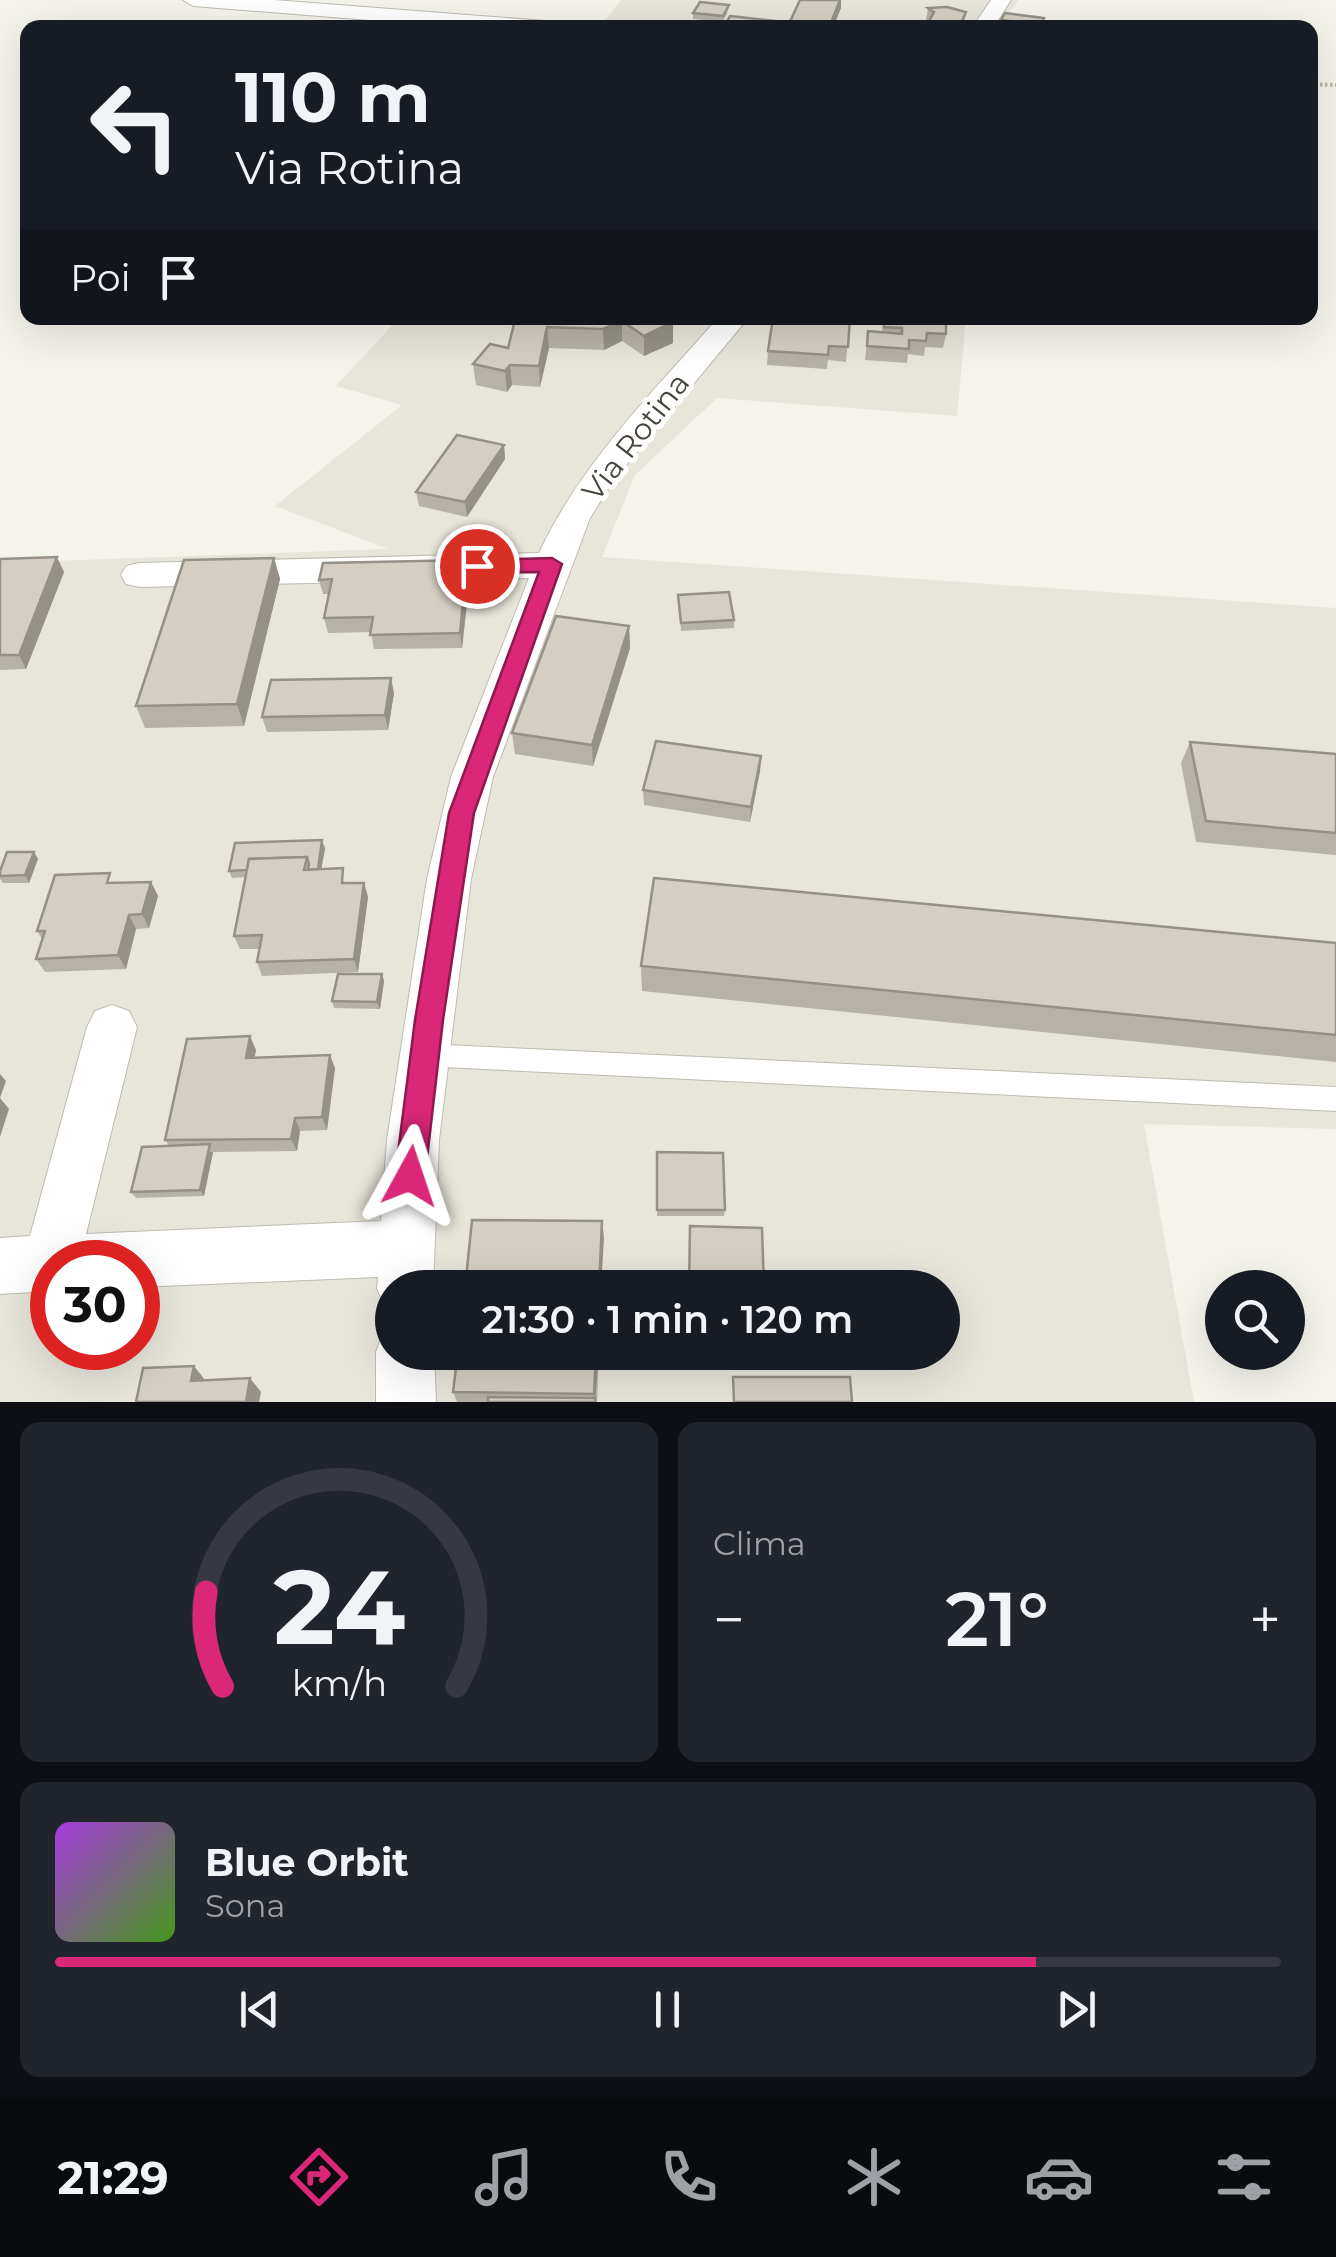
<!DOCTYPE html>
<html lang="it">
<meta charset="utf-8">
<style>
:root{--surface:#171b24;--page:#20242c;--text:#f1f3f6;--muted:#9ea1a6;--line:#363941;--accent:#db2777}
body{margin:0;font-family:Montserrat,sans-serif;background:var(--page);color:var(--text);height:100vh;display:flex;flex-direction:column;font-size:38px;white-space:nowrap}
*{box-sizing:border-box;margin:0}
p{font-size:32px;color:var(--muted)}
.icon{flex:none;width:55px;height:55px;fill:none;stroke:currentColor;stroke-width:2;stroke-linecap:round;stroke-linejoin:round}
.map{position:relative;height:1402px;overflow:hidden}
.side{display:flex;flex-direction:column;gap:20px;padding:20px;background:#0d0f14;flex:1}
.side>*{flex:none}
.guide{position:absolute;left:20px;top:20px;width:1298px;height:305px;border-radius:20px;box-shadow:0 10px 40px #0002;background:#171b24;color:var(--text);overflow:hidden}
.tools{position:absolute;left:1205px;top:1270px;display:grid;gap:20px}
.tools a{display:grid;place-items:center;width:100px;height:100px;border-radius:50%;background:var(--surface);box-shadow:0 10px 40px #0002;font-size:50px}
.speed{position:absolute;left:30px;top:1240px;display:flex;gap:20px;font-size:50px;font-weight:700;text-align:center}
.speed>*{display:grid;place-content:center;width:130px;height:130px;border-radius:50%;background:var(--surface);box-shadow:0 10px 40px #0002;line-height:1}
.speed .limit{border:15px solid #d22;background:#fff;color:#111}
.pin{position:absolute;display:grid;place-items:center;width:85px;height:85px;color:#fff;margin:-42px;border:5px solid #fff;border-radius:50%;box-shadow:0 2px 10px #0007}
.me{position:absolute;width:110px;margin:-55px;rotate:5deg;stroke-linejoin:round;filter:drop-shadow(0 0 8px #0008)}
.turn{display:flex;align-items:center;gap:35px;height:210px;padding:0 50px;font-size:45px}
.turn .icon{width:130px;height:130px;stroke-width:2.5}
.turn b{display:block;font-size:70px;line-height:85px}
.then{display:flex;align-items:center;height:95px;padding:0 50px;background:#0003;gap:20px;font-size:38px}
.big{font-size:75px;font-weight:600;line-height:1.1}
.side .widget{flex:1;display:flex;flex-direction:column;justify-content:center;gap:15px;min-width:0;padding:0 35px;border-radius:20px;background:var(--page)}
.side .dial{align-items:center;gap:0}
.dial svg{height:260px;overflow:visible;fill:none;stroke:var(--line);stroke-width:7;stroke-linecap:round;text-anchor:middle}
.dial text{fill:var(--text);stroke:none}
.song{display:flex;align-items:center;gap:30px}
.cover{width:120px;height:120px;border-radius:15px;background:linear-gradient(135deg,hsl(280 70% 55%),hsl(100 70% 35%))}
.played{height:10px;border-radius:5px;background:linear-gradient(90deg,var(--accent) 80%,var(--line) 80%)}
.keys{display:flex;justify-content:space-around;direction:ltr}
.heat{display:flex;justify-content:space-between;align-items:center;font-size:55px;direction:ltr}
.side .tiles{flex:1;display:grid;gap:20px;grid-template-columns:1fr 1fr}
.widget:last-child{grid-column:span 2}
.trip{position:absolute;left:375px;top:1270px;width:585px;height:100px;border-radius:50px;background:var(--surface);box-shadow:0 10px 40px #0002;font-weight:600;line-height:100px;text-align:center}
.dock{display:flex;height:160px;justify-content:space-around;align-items:center;background:#090b0e;color:var(--muted)}
.dock .icon{width:70px;height:70px}
.dock .on{color:var(--accent)}
.dock b{font-size:45px;color:var(--text)}
.map>svg:first-child{display:block}
.residential{fill:#e8e5db;fill-rule:evenodd}
.lines{fill:none;stroke-linecap:round;stroke-linejoin:round}
.service-casing{stroke:#bfbbb0;stroke-width:2}
.minor-casing{stroke:#bfbbb0;stroke-width:2}
.path{stroke:#bfb7a2;stroke-width:4;stroke-dasharray:2.5 2.5;stroke-linecap:butt}
.service{fill:#fff;fill-rule:evenodd}
.minor{fill:#fff;fill-rule:evenodd}
.wall{fill:#b7b2a8}
.shaded-wall{fill:#959188}
.building{fill:#d5cfc3;stroke:#959188;stroke-width:2.5}
.route{fill:#db2777;stroke:#8e194d;stroke-width:2.5}
.labels{text-anchor:middle;stroke-width:10;stroke-linejoin:round;paint-order:stroke}
.street-label{font-size:30px;fill:#48443b;stroke:#fff}
</style>
<div class="map">
<svg width="1336" height="1402" viewBox="0 0 1336 1402">
<rect width="100%" height="100%" fill="#f4f3ec"/>
<g class="residential">
<path d="M621,0h397l-12,17 87,10 -494,1z"/>
<path d="M399,318h567l-9,98 -240,-18 -82,77 -33,82 734,51v521l-192,-5 50,278h-1194v-839l389,-14 -114,-43 127,-101 -66,-19zM52,1262h86v86h-86zM392,1288h550v64h-550z"/>
</g>
<g class="lines">
<g class="service-casing">
<path id="service" d="M424,1044l912,43v24l-912,-45 -9,-3 -3,-8 3,-8z"/>
</g>
<g class="minor-casing">
<g id="minor">
<path d="M183,0h91l284,22 10,6h-99l-276,-22z"/>
<path d="M991,0h20l-18,28h-21z"/>
<path d="M718,318h30l-135,163 -23,37 -97,259 -22,102 -32,261 -6,148h-41v23l-7,-3 -8,-20 1,-11 -240,10v-25h-86v29l-52,3v-56l30,-2 57,-209 8,-16 17,-6 17,6 8,16 -51,207 295,-13 6,-81 40,-261 24,-102 78,-199 -390,9 -13,-3 -5,-9 5,-9 13,-3 400,-10c42,-90 114,-161 179,-235z"/>
<path d="M392,1328v24h42l2,50h-60v-50l8,-21z"/>
</g>
</g>
<path class="path" d="M1310,84l26,1"/>
<use href="#service" class="service"/>
<use href="#minor" class="minor"/>
</g>
<g class="wall">
<path d="M928,8l38,4 -3,16h-48l12,-3 2,-4 -3,-1z"/>
<path d="M728,11l-5,11 -30,-3v-6z"/>
<path d="M1044,18l-3,10 -41,-2 1,-6z"/>
<path d="M666,318l7,25 -29,13 -22,-15 -18,9 -55,-2 -9,39 -28,-2 -5,7 -31,-7 -3,-21 35,-16 7,-28z"/>
<path d="M850,318l-4,44 -18,-2 -1,9 -60,-4 1,-14z"/>
<path d="M884,318l62,16 -3,14 -18,-1 -1,9 -16,-2 -1,9 -42,-3 3,-29 14,1z"/>
<path d="M504,445l1,14 -38,58 -48,-11 -3,-14z"/>
<path d="M274,558l6,21 -36,147 -99,2 -9,-22z"/>
<path d="M0,559l64,13 -38,97 -26,1z"/>
<path d="M470,575l-8,73 -88,1 -3,-17 -43,1 -4,-15 5,-24h-6l-4,-14z"/>
<path d="M678,595l56,25v8l-53,3z"/>
<path d="M629,626l1,22 -37,118 -78,-12 -3,-21z"/>
<path d="M394,693l-6,37 -121,2 -5,-15z"/>
<path d="M1190,742l146,12v101l-140,-13 -15,-79z"/>
<path d="M761,756l-1,15 -10,51 -106,-17 -1,-15z"/>
<path d="M325,848l-4,21 26,14h17l4,14 -10,75 -96,4 -5,-14 2,-13h-19l-6,-13 11,-59 -13,1 -3,-7z"/>
<path d="M34,852l4,7 -9,24h-26l-3,-4v-8z"/>
<path d="M151,882l7,14 -9,32 -13,1 -10,40 -81,3 -9,-13 6,-20 -5,-8 78,-48z"/>
<path d="M1336,943v119l-694,-71 -1,-25z"/>
<path d="M382,974l2,7 -4,28 -46,-1 -2,-7z"/>
<path d="M256,1050l-2,8 81,10 -8,62 -27,1 -3,20 -84,1 -9,44 -68,2 -5,-6 38,-46 -4,-6z"/>
<path d="M657,1152l68,58 -1,6h-67z"/>
<path d="M599,1352l-2,50h-140l-4,-10z"/>
</g>
<g class="shaded-wall">
<path d="M840,0h1v8l-8,20h-4z"/>
<path d="M622,321v20l-18,9 -1,-21z"/>
<path d="M673,322v21l-29,13v-20z"/>
<path d="M547,327l2,21 -9,39 -1,-21z"/>
<path d="M510,365l2,20 -5,7 -2,-21z"/>
<path d="M504,445l1,14 -38,58 -2,-15z"/>
<path d="M57,557l7,15 -38,97 -7,-14z"/>
<path d="M274,558l6,21 -36,147 -7,-22z"/>
<path d="M467,560l3,15 -8,73 -2,-15z"/>
<path d="M629,626l1,22 -37,118 -1,-21z"/>
<path d="M391,678l3,15 -6,37 -3,-15z"/>
<path d="M761,756l-1,15 -10,51 1,-15z"/>
<path d="M322,840l3,8 -6,35 -2,-7z"/>
<path d="M34,852l4,7 -9,24 -4,-8z"/>
<path d="M151,882l7,14 -9,32 -7,-14z"/>
<path d="M364,883l4,14 -10,75 -4,-13z"/>
<path d="M129,915l7,14 -10,40 -8,-14z"/>
<path d="M382,974l2,7 -4,28 -3,-7z"/>
<path d="M250,1036l6,14 -4,21 -6,-13z"/>
<path d="M330,1055l5,13 -8,62 -5,-13z"/>
<path d="M0,1074l6,7 -6,17 9,11 -9,28z"/>
<path d="M295,1118l5,13 -3,20 -6,-12z"/>
<path d="M208,1152h5l-9,44 -4,-6z"/>
<path d="M602,1221l2,17 -3,50h-2z"/>
<path d="M596,1352h3l-4,50 -1,-8z"/>
<path d="M194,1366l11,14 -14,1z"/>
<path d="M250,1378l11,14 -2,10h-13z"/>
</g>
<g class="building">
<path d="M800,0h40l-11,28h-42z"/>
<path d="M700,2l29,3 -6,11 -30,-3z"/>
<path d="M947,7l19,5 -7,16h-44l2,-5 10,2 7,-13 -6,-4z"/>
<path d="M1005,13l39,5 -3,7 -40,-5z"/>
<path d="M730,16l46,5 -4,7h-49z"/>
<path d="M527,318h139l7,4 -29,14 -22,-15 -19,8 -56,-2 -8,39 -29,-1 -5,6 -32,-7 17,-20 18,4 7,-28 12,1z"/>
<path d="M773,318h77l-2,29 -19,-1 -1,9 -60,-4z"/>
<path d="M884,318h62v16l-19,-1 -1,8 -17,-1v9l-42,-3 1,-15 34,3v-6l-18,-1z"/>
<path d="M457,435l47,10 -39,57 -49,-10z"/>
<path d="M57,557l-38,98h-19v-96z"/>
<path d="M274,558l-37,146 -101,2 48,-146z"/>
<path d="M467,560l-7,73 -90,2 3,-18 -49,1 8,-39 -13,1 4,-17z"/>
<path d="M729,592l5,28 -53,3 -3,-28z"/>
<path d="M556,616l73,10 -37,119 -80,-12z"/>
<path d="M391,678l-6,37 -123,2 9,-37z"/>
<path d="M656,741l105,15 -10,51 -108,-17z"/>
<path d="M1190,742l146,12v79l-130,-12z"/>
<path d="M322,840l-4,29 -10,1 1,-6 -2,-7 -58,2 -2,11 -18,1 6,-28z"/>
<path d="M7,852h27l-9,23 -25,1v-5z"/>
<path d="M307,857l-3,13 39,-2 -1,15h22l-10,76 -97,3 5,-27 -28,1 15,-77z"/>
<path d="M110,873l-3,10 44,-1 -9,32 -13,1 -11,40 -82,4 9,-28h-8l18,-56z"/>
<path d="M654,878l682,65v92l-695,-69z"/>
<path d="M338,974h44l-5,28 -45,-1z"/>
<path d="M250,1036l-4,22 84,-3 -8,62 -27,1 -4,21 -126,1 22,-101z"/>
<path d="M210,1144l-10,46 -69,2 11,-45z"/>
<path d="M657,1152l66,1 2,57h-68z"/>
<path d="M472,1220l130,1 -3,67h-134z"/>
<path d="M690,1226l72,2 2,60h-75z"/>
<path d="M458,1352h138l-2,42 -141,-2z"/>
<path d="M194,1366l-3,15 59,-3 -4,24h-110l7,-34z"/>
<path d="M733,1377h117l2,25h-118z"/>
<path d="M488,1397l107,1v4h-107z"/>
</g>
<path class="route" d="M552,558l10,6 -88,249 -31,207 -18,156 -4,10 -11,5 -11,-5 -4,-10 20,-156 34,-207 90,-241 -62,1 -11,-7 11,-6z"/>
<g class="labels">
<g class="street-label">
<text transform="translate(636 437) rotate(-52)" y="10">Via Rotina</text>
</g>
</g>
</svg>
<div class="tools">
<a><svg class="icon" aria-label="search" viewBox="0 0 24 24"><circle cx="10" cy="10" r="6"/><path d="M15 15l6 6"/></svg></a>
</div>
<div class="speed"><div class="limit">30</div></div>
<div class="pin" style="left:477px;top:566px;background:#d93025"><svg class="icon" aria-label="arrive" viewBox="0 0 24 24"><path d="M6 21V4h12l-3 4 3 4H6"/></svg></div>
<svg class="me" style="left:410px;top:1176px" viewBox="-20 -20 40 40"><path d="M0-17L14 15 0 8-14 15z" fill="#db2777" stroke="#fff" stroke-width="4"/></svg>
<div class="trip">21:30 · 1 min · 120 m</div>
<div class="guide">
<div class="turn"><svg class="icon" aria-label="left" viewBox="0 0 24 24"><path d="M17 20v-9H6M10 6l-5 5 5 5"/></svg><div><b>110 m</b>Via Rotina</div></div>
<div class="then">Poi<svg class="icon" aria-label="arrive" viewBox="0 0 24 24"><path d="M6 21V4h12l-3 4 3 4H6"/></svg></div>
</div>
</div>
<section class="side">
<div class="tiles">
<div class="widget dial"><svg viewBox="0 0 100 80">
<path d="M14 69A42 42 0 1 1 86 69"/>
<path d="M14 69A42 42 0 0 1 9 40" stroke="#db2777"/>
<text x="50" y="56" font-size="32" font-weight="700">24</text>
<text x="50" y="72" font-size="11">km/h</text>
</svg></div>
<div class="widget"><p>Clima</p>
<div class="heat"><a>−</a><b class="big">21°</b><a>+</a></div>
</div>
<div class="widget">
<div class="song"><i class="cover"></i><div><b>Blue Orbit</b><p>Sona</p></div></div>
<div class="played"></div>
<div class="keys"><svg class="icon" aria-label="previous" viewBox="0 0 24 24"><path d="M18 5L8 12l10 7zM5 5v14"/></svg><svg class="icon" aria-label="pause" viewBox="0 0 24 24"><path d="M8 5v14M16 5v14"/></svg><svg class="icon" aria-label="next" viewBox="0 0 24 24"><path d="M6 5l10 7-10 7zM19 5v14"/></svg></div>
</div>
</div>
</section>
<nav class="dock">
<b>21:29</b>
<svg class="icon on" aria-label="directions" viewBox="0 0 24 24"><path d="M12 3l9 9-9 9-9-9zM9 14v-3h6M13 9l2 2-2 2"/></svg>
<svg class="icon" aria-label="music" viewBox="0 0 24 24"><path d="M9 18V5l10-2v13"/><circle cx="6" cy="18" r="3"/><circle cx="16" cy="16" r="3"/></svg>
<svg class="icon" aria-label="phone" viewBox="0 0 24 24"><path d="M5 4h4l2 5-3 2q2 4 5 5l2-3 5 2v4C11 20 4 13 5 4z"/></svg>
<svg class="icon" aria-label="climate" viewBox="0 0 24 24"><path d="M12 3v18M4 7l16 10M4 17L20 7"/></svg>
<svg class="icon" aria-label="car" viewBox="0 0 24 24"><path d="M5 17H2v-5l4-1 3-4h7l3 4 3 1v5h-3M9 17h6M6 11h13"/><circle cx="7" cy="17" r="2"/><circle cx="17" cy="17" r="2"/></svg>
<svg class="icon" aria-label="filters" viewBox="0 0 24 24"><path d="M4 7h16M4 17h16"/><circle cx="9" cy="7" r="2"/><circle cx="15" cy="17" r="2"/></svg>
</nav>
